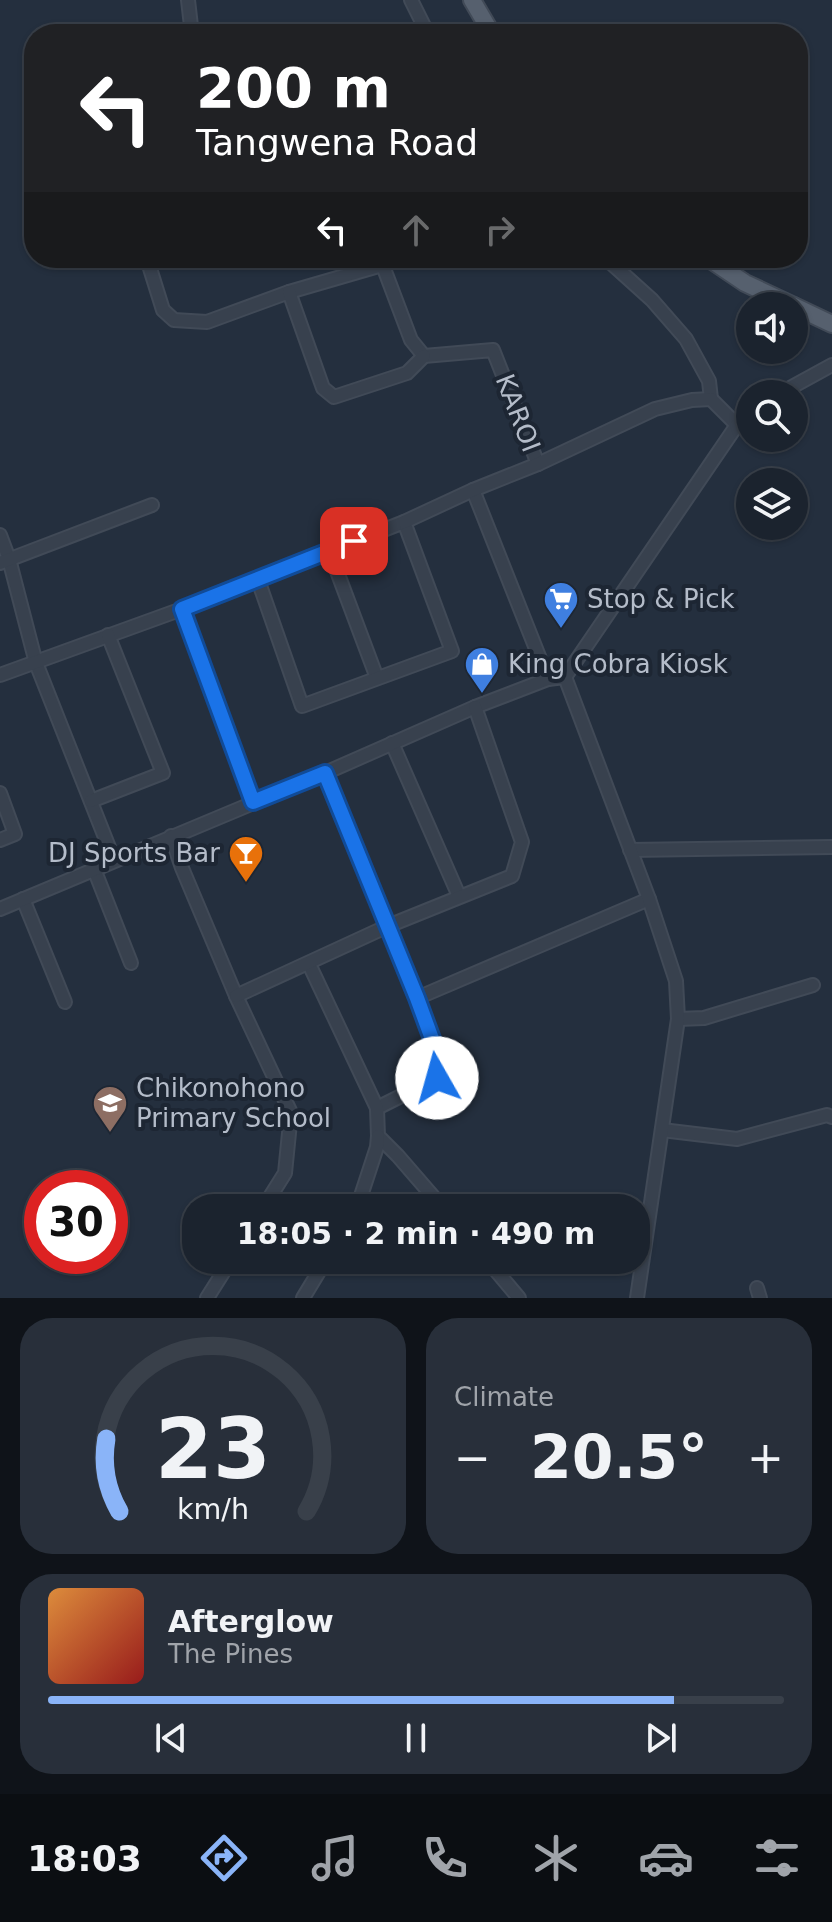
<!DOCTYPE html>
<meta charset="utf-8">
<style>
:root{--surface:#1b232e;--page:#282f3a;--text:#f1f3f6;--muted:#a0a4aa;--line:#39404a;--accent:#8ab4f8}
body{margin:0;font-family:"DejaVu Sans",sans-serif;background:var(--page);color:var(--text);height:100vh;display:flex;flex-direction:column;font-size:30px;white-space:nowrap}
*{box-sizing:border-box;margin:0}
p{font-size:26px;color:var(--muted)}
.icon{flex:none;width:44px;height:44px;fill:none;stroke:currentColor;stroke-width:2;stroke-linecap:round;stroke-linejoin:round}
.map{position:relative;height:1298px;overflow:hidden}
.details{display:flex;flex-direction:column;gap:20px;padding:20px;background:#0f1319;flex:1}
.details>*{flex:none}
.hud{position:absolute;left:24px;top:24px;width:784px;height:244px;border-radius:32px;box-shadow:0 2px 6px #0004,0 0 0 2px var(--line);background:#202124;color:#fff;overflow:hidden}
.tools{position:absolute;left:736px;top:292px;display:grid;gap:16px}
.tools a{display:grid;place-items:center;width:72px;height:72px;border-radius:50%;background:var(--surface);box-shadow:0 2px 6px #0004,0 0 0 2px var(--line);font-size:40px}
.speed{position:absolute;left:24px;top:1170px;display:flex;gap:16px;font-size:40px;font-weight:700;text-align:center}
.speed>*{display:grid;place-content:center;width:104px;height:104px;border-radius:50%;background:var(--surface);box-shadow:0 2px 6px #0004,0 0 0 2px var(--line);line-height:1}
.speed .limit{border:12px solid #d22;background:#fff;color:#111}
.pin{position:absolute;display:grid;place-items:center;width:68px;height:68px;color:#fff;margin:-34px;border-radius:16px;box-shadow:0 4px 12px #0006}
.me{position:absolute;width:88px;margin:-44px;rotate:353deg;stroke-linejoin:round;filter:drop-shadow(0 0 6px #0008)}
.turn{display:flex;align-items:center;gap:28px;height:168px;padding:0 40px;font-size:36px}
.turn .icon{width:104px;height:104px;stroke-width:2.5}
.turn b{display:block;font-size:56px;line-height:68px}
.lanes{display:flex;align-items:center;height:76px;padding:0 40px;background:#0003;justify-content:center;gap:40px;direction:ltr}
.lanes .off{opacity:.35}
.big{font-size:60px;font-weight:700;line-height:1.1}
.details .tile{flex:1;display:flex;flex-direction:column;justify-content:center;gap:12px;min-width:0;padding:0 28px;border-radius:32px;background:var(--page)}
.details .dial{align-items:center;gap:0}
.dial svg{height:208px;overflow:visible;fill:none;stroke:var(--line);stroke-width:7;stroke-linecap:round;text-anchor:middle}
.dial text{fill:var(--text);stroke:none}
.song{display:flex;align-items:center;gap:24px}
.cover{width:96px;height:96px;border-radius:12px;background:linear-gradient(135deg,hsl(30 70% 55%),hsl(0 70% 35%))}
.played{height:8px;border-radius:4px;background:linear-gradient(90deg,var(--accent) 85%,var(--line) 85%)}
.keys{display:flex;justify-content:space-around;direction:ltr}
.heat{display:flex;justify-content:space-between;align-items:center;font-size:44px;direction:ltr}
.details .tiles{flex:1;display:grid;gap:20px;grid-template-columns:1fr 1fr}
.tile:last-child{grid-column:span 2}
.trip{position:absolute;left:182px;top:1194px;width:468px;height:80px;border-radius:32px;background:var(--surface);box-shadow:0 2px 6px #0004,0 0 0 2px var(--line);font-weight:700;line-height:80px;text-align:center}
.tab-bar{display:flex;height:128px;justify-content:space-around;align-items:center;background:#0b0e12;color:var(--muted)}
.tab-bar .icon{width:56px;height:56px}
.tab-bar .active{color:var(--accent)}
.tab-bar b{font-size:36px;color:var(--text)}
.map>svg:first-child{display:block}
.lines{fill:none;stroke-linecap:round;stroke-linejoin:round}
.minor-casing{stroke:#414a57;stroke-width:16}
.major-casing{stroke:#414a57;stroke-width:20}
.minor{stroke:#38414e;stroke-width:12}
.major{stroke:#56606e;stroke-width:16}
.route-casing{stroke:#114b97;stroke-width:20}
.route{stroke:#1a73e8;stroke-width:14}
.labels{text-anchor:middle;stroke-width:8;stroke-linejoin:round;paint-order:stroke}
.street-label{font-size:26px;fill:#b4bcc9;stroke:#1d2633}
.poi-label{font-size:26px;fill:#b4bcc9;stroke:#1d2633;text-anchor:start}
</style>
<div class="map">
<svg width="832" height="1298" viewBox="0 0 832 1298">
<rect width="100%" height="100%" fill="#242f3e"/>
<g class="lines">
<g class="minor-casing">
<g id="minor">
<path d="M188,0l3,26 3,8"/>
<path d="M411,0l17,34"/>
<path d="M148,258v4l15,48 11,10 33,2 82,-30 93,-27"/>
<path d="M380,258l31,82 13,16 69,-6 45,114"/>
<path d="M594,258l17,5 41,37 34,39 23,42 2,18"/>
<path d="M289,292l34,96 11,9 73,-24 17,-17"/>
<path d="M779,394l53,-29"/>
<path d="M473,490l75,189"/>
<path d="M0,535l9,24 27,104 78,197"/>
<path d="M329,550l48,128"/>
<path d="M0,563l152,-58"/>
<path d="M258,580l44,126 150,-55 -48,-129"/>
<path d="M182,609l71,193"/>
<path d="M0,675l182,-66 222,-87 69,-32 65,-26 117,-55 37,-9 19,-1 26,26"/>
<path d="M392,743l67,153"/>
<path d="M325,773l92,225 22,60 -2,20 -60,30"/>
<path d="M0,793l15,41 -15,6"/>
<path d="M91,801l72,-28 -55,-138"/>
<path d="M171,836l11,32 54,128 55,117 -6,60 -22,35"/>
<path d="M630,850l202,-3"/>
<path d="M94,869l37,94"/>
<path d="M23,899l42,103"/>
<path d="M0,909l325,-136 150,-66 73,-28 17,-2"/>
<path d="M309,964l68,144 1,28 20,20 45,52"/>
<path d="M236,996l152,-70 124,-50 10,-34 -47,-135"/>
<path d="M417,998l232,-99"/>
<path d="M678,1019l26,-1 109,-33"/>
<path d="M662,1130l75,9 90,-24 5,2"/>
<path d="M357,1208l20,-61 1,-11"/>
<path d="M487,1260l32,38"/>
<path d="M757,1288l3,10"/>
<path d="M207,1298l24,-38"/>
<path d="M303,1298l23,-38"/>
<path d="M637,1298l41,-279 -2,-38 -27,-82 -84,-222 172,-252 13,-12"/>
</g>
</g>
<g class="major-casing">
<g id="major">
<path d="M472,0l20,34"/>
<path d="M708,258l37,25 49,23"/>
<path d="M794,306l38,18"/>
</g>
</g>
<use href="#minor" class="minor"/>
<use href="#major" class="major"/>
</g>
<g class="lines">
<g class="route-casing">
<path id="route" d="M354,541l-172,68 71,193 72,-29 92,225 22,60 -2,20"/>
</g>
<use href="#route" class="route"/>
</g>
<defs>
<g id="supermarket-pin" transform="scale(1.8)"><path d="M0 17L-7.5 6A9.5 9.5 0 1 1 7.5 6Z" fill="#3f7fe0" stroke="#1d2633"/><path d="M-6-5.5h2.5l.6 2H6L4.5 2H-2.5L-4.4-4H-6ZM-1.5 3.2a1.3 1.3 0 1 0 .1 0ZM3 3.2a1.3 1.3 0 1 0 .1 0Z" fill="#fff"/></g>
<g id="shop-pin" transform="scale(1.8)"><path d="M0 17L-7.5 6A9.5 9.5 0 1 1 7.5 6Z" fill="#3f7fe0" stroke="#1d2633"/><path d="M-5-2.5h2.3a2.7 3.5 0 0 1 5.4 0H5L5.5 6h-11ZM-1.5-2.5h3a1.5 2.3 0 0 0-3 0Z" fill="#fff"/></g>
<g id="bar-pin" transform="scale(1.8)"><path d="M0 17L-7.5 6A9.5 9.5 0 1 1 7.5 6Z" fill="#e8710a" stroke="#1d2633"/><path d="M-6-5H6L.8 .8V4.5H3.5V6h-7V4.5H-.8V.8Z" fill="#fff"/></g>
<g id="school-pin" transform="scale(1.8)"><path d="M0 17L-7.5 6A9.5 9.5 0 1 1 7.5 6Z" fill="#8d6e63" stroke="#1d2633"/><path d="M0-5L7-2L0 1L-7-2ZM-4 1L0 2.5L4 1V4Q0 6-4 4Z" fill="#fff"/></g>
</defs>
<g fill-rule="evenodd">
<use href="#supermarket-pin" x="561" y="599"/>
<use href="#shop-pin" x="482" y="664"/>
<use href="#bar-pin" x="246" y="853"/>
<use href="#school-pin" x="110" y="1103"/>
</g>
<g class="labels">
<g class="street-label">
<text transform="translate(518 413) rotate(69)" y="9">KAROI</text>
</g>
<g class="poi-label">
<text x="587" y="608">Stop &amp; Pick</text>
<text x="508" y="673">King Cobra Kiosk</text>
<text x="220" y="862" text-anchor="end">DJ Sports Bar</text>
<text x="136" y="1097">Chikonohono<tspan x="136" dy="30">Primary School</tspan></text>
</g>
</g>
</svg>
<div class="tools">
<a><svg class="icon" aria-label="sound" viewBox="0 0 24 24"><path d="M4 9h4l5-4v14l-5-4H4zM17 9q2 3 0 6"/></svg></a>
<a><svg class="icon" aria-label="search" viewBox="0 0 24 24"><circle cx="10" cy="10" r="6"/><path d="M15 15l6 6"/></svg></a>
<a><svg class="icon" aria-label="layers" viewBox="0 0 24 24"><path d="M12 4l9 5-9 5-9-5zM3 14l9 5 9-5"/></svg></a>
</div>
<div class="speed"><div class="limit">30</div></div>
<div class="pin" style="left:354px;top:541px;background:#d93025"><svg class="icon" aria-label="arrive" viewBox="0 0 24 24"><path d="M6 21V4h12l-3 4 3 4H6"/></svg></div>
<svg class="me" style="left:437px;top:1078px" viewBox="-20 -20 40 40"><circle r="19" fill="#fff"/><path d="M0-13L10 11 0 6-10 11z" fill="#1a73e8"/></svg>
<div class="trip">18:05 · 2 min · 490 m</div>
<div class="hud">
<div class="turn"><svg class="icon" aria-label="left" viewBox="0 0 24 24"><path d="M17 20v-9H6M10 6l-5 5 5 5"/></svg><div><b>200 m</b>Tangwena Road</div></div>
<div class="lanes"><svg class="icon" aria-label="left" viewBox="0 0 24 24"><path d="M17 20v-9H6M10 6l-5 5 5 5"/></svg><svg class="icon off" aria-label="ahead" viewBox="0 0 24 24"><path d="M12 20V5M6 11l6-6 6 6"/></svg><svg class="icon off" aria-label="right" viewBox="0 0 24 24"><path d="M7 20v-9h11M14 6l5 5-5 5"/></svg></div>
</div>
</div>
<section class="details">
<div class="tiles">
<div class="tile dial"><svg viewBox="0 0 100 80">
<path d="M14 69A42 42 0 1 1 86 69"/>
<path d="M14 69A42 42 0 0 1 9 41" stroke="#8ab4f8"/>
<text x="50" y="56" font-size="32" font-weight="700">23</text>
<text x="50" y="72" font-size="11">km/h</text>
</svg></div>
<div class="tile"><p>Climate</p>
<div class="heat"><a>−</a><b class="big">20.5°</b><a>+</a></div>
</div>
<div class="tile">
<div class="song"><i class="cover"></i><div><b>Afterglow</b><p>The Pines</p></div></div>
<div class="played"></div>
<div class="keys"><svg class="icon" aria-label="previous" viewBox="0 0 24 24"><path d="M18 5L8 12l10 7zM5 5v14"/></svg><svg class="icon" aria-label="pause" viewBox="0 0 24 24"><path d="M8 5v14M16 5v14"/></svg><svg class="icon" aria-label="next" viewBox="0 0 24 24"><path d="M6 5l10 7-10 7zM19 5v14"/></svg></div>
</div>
</div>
</section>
<nav class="tab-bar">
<b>18:03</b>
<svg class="icon active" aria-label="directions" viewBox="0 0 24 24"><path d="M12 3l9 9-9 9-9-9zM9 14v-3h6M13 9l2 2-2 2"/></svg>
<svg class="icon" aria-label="music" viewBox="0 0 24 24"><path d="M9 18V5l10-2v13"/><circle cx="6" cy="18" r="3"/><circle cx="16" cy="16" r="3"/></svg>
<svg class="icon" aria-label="phone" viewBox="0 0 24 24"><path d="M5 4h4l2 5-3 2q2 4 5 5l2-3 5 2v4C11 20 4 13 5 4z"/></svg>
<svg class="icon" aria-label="climate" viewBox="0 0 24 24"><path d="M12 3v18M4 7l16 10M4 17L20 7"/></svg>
<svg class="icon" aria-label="car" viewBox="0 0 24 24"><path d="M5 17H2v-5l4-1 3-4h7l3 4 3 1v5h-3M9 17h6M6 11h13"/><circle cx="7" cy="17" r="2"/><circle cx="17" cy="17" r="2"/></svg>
<svg class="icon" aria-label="filters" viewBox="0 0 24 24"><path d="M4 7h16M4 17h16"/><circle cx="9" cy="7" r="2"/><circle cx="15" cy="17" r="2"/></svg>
</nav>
